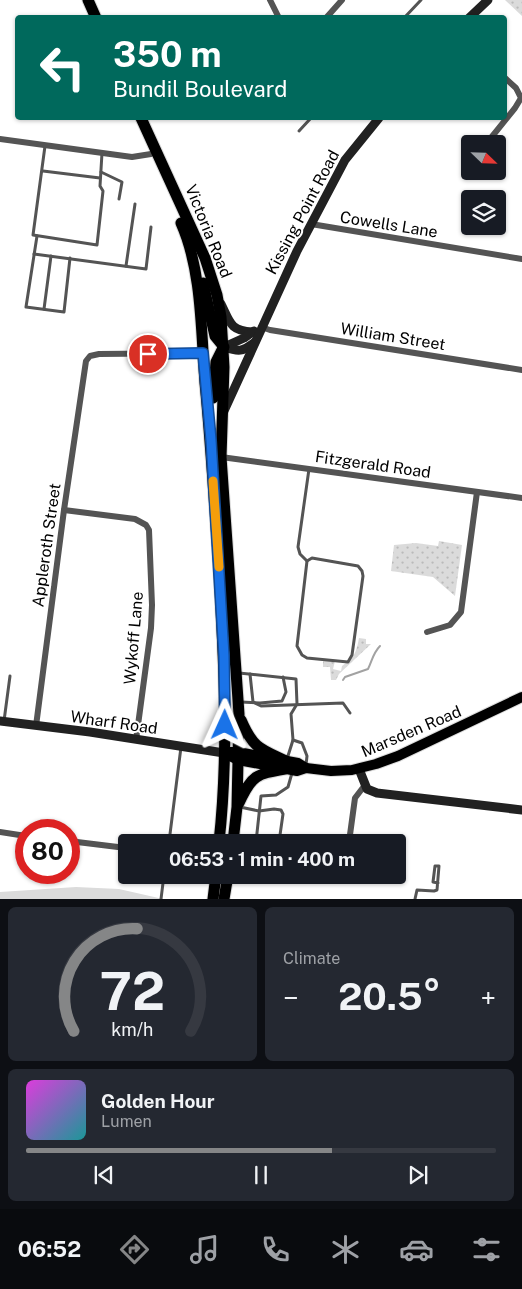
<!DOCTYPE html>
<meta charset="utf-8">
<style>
:root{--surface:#171b24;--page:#242831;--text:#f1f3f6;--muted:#9ea1a6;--line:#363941;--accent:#858687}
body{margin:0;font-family:"Public Sans",sans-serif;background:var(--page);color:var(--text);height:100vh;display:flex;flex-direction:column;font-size:19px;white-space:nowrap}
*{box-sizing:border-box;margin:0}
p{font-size:16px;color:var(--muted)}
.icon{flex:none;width:28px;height:28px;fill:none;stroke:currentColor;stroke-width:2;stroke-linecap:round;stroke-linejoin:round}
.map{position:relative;height:899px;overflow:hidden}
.drawer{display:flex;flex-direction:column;gap:8px;padding:8px;background:#0d0f14;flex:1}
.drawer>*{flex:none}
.guide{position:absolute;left:15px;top:15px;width:492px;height:105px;border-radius:5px;box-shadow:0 1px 4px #0004;background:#00695c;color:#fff;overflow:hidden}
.needle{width:32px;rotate:113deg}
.tools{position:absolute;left:461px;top:135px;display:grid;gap:10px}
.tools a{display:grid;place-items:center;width:45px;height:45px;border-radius:5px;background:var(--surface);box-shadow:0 1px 4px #0004;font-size:25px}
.speed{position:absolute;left:15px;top:819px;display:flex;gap:10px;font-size:25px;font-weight:700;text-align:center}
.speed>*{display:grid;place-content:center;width:65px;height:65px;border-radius:50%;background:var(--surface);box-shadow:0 1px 4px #0004;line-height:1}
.speed .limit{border:8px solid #d22;background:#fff;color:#111}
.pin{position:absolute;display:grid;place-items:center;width:42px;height:42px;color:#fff;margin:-21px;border:2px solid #fff;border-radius:50%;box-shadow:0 1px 5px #0007}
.me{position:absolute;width:55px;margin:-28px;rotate:1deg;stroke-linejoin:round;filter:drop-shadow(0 0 4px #0008)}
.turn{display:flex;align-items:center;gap:18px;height:105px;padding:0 15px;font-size:22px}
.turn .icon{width:65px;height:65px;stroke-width:2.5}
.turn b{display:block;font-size:35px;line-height:42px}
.big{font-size:38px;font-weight:700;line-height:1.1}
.drawer .widget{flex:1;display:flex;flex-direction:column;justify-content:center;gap:8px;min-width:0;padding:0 18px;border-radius:8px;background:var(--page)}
.drawer .dial{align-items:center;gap:0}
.dial svg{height:130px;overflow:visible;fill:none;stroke:var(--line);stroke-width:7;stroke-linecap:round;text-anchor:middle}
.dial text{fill:var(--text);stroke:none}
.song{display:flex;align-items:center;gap:15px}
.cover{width:60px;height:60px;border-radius:8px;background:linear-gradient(135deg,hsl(300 70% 55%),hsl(180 70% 35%))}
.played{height:5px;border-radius:2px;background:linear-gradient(90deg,var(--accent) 65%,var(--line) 65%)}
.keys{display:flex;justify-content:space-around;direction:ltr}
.heat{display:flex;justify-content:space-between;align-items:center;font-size:28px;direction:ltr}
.drawer .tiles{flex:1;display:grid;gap:8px;grid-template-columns:1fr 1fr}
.widget:last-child{grid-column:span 2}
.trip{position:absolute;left:118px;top:834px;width:288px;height:50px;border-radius:5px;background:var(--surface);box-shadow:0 1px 4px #0004;font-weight:700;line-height:50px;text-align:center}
.tab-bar{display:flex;height:80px;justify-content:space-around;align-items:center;background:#090b0e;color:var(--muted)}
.tab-bar .icon{width:35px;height:35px}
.tab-bar .selected{color:var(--accent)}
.tab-bar b{font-size:22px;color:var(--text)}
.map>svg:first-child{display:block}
.grass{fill:#dbdbdb}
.park{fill:url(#park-dots)}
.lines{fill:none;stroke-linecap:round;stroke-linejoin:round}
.stream{stroke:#a2a2a2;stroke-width:2}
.primary-casing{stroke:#dbdbdb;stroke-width:12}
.highway-casing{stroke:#dbdbdb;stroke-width:13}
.lane{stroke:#545454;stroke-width:3}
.street{stroke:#545454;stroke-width:6}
.secondary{stroke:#212121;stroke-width:9}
.primary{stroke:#000;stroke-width:10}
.highway{stroke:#000;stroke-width:11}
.route-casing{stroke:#114b97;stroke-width:12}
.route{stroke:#1a73e8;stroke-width:9}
.slow{stroke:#f59e0b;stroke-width:9}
.labels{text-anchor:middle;stroke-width:4;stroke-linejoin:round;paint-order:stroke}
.street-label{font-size:16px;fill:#000;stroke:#fff}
</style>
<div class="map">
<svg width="522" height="899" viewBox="0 0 522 899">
<defs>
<pattern id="park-dots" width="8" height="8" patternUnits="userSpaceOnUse" patternTransform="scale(1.25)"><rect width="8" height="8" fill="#dbdbdb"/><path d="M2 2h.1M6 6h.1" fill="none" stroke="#bababa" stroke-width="1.8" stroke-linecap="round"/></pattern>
</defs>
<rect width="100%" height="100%" fill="#fff"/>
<path class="grass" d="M76,887l43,2 44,10h-163v-7z"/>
<g class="park">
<path d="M505,0h17v16z"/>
<path d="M439,541l23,4 -7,51 -22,-19 -42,-6 3,-26 22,-2 22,3z"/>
<path d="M359,638l7,1v5h5l-32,30 -3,6h-5l-1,-13h-7v-7l12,1 -2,8 8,2 1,-5c13,-9 14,-13 17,-28z"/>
</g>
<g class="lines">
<path class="stream" d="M343,680l2,-3 23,-8c4,-8 5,-16 12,-23"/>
<g class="primary-casing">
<g id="primary">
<path d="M230,752h8l60,11 8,5"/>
<path d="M224,753l14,7 59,11 9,-3 25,3 21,-1 24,-6 22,-8 124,-59"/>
</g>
</g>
<g class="highway-casing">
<g id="highway">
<path d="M88,0l8,18"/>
<path d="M141,118l64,140 12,37 4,22 3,50 -3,90 18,257 -2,93 -4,35"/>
<path d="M181,223c21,47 20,108 24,160 6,62 10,125 14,188 5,90 10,181 0,271"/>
<path d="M203,283l12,53 9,11"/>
<path d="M213,398l3,-36 7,-14"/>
<path d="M241,720c12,28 19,29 45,41"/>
<path d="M239,803c13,-28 17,-29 46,-34"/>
<path d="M213,899l3,-24"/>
<path d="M224,899l4,-24"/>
</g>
</g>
<g class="lane">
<path d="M404,18l17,-18"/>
<path d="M299,131l12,-13"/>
<path d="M45,146l-12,89 64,10 6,-54 -3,-5 2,-33"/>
<path d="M43,171l57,7"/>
<path d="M101,172l21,10 -3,17"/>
<path d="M37,236l-11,71 38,5 6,-54"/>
<path d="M34,254l112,15 5,-42"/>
<path d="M126,266l9,-62"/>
<path d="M44,309l7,-53"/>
<path d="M312,558l46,8 4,5 1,5 -11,79 -4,7 -41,-4 -5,-3 -5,-9 10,-85z"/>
<path d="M307,561l-7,-7 -2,-7 11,-78"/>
<path d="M239,673l57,6 1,25 -6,10 2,26 -6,19"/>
<path d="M250,674l3,28"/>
<path d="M241,702l19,1 22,-2 4,-9 -3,-15"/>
<path d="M253,702l8,4 82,-3 7,10"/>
<path d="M4,721l6,-45"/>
<path d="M293,740l9,3 5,13 -1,9"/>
<path d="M240,807l19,4 15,-2 7,1 2,4 -4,28"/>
<path d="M169,842l12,-95"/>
<path d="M256,842l5,-46 15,-1 12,-8 4,-14"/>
<path d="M161,899l3,-24"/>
<path d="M415,899l2,-9 17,1 3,-1 2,-24h-4l-2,16 5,1"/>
</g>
<g class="street">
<path d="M270,0l9,18"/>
<path d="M326,18l16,-18"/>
<path d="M0,139l132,18 19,-3"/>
<path d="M486,144l29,-36 6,-10 -5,-10 -11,-10"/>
<path d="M311,224l211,35"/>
<path d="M261,327l9,3 252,40"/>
<path d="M221,457l301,41"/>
<path d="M64,510l71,9 11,6 3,5 3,75 -1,23 -15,112"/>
<path d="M427,632l23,-7 11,-13 16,-120"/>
<path d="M36,726l28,-216 22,-149 4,-5 9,-2 104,-1"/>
<path d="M0,832l26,4"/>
<path d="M69,841l57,7"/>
<path d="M349,842l6,-44 10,-13"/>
</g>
<g class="secondary">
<path d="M469,18l19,-18"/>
<path d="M221,304c9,18 9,27 31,28"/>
<path d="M224,347l20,-9 10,-7"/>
<path d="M224,347c15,5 18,5 31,-5"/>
<path d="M224,411l73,-160 48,-91 34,-42"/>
<path d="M0,721l90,11 134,21"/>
<path d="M359,769l8,20 10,4 145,17"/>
</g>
<use href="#primary" class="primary"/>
<use href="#highway" class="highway"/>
</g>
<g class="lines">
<g class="route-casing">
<path id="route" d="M148,354l55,-1 8,87 13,216 1,69"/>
</g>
<use href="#route" class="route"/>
<path class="slow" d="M213,481l6,86"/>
</g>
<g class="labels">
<g class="street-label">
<text transform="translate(302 212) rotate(-62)" y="6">Kissing Point Road</text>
<text transform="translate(389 224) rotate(9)" y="6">Cowells Lane</text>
<text transform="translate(209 231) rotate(68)" y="6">Victoria Road</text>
<text transform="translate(393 336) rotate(9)" y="6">William Street</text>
<text transform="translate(373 464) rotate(8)" y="6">Fitzgerald Road</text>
<text transform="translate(46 545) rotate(-82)" y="6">Appleroth Street</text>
<text transform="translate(133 638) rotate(-85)" y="6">Wykoff Lane</text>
<text transform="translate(114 722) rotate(8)" y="6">Wharf Road</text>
<text transform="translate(411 731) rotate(-23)" y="6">Marsden Road</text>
</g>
</g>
</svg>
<div class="tools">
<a><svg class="needle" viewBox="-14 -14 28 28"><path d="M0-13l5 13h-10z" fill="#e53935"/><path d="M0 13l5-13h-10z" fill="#9ea1a6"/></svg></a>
<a><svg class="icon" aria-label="layers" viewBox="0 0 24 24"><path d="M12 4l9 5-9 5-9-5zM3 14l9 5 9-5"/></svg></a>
</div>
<div class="speed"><div class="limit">80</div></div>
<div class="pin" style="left:148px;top:354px;background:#d93025"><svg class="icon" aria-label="arrive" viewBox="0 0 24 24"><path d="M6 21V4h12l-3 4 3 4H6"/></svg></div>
<svg class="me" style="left:225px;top:725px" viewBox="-20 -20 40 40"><path d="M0-17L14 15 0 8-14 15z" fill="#1a73e8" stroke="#fff" stroke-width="4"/></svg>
<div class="trip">06:53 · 1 min · 400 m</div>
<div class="guide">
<div class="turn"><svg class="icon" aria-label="left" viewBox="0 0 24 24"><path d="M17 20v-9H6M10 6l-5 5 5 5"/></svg><div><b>350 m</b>Bundil Boulevard</div></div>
</div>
</div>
<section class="drawer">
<div class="tiles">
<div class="widget dial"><svg viewBox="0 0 100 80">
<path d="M14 69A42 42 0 1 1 86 69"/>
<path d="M14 69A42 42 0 0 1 53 6" stroke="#858687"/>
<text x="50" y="56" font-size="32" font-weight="700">72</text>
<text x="50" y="72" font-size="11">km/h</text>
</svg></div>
<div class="widget"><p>Climate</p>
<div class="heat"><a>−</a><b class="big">20.5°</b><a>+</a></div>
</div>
<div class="widget">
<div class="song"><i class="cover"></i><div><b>Golden Hour</b><p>Lumen</p></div></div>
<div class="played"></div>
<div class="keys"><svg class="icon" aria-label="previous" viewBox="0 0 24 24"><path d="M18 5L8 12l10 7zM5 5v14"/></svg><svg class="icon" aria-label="pause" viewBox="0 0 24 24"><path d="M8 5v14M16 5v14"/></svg><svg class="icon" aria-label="next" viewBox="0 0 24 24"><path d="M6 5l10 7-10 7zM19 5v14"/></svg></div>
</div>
</div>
</section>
<nav class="tab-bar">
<b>06:52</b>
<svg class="icon selected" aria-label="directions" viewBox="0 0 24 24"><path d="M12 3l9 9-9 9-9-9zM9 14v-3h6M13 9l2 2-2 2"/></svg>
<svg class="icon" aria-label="music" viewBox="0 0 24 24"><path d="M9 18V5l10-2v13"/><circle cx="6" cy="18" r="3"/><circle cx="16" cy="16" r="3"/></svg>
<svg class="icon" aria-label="phone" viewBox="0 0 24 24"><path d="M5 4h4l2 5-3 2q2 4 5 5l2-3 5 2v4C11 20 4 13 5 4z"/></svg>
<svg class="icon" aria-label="climate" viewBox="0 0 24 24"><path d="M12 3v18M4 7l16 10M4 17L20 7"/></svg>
<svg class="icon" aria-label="car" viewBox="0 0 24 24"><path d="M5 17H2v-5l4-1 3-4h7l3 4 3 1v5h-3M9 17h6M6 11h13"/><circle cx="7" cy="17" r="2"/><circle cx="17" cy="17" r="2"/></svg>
<svg class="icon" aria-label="filters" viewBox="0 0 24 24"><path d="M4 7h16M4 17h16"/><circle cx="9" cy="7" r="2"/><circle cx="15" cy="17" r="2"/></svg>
</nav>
